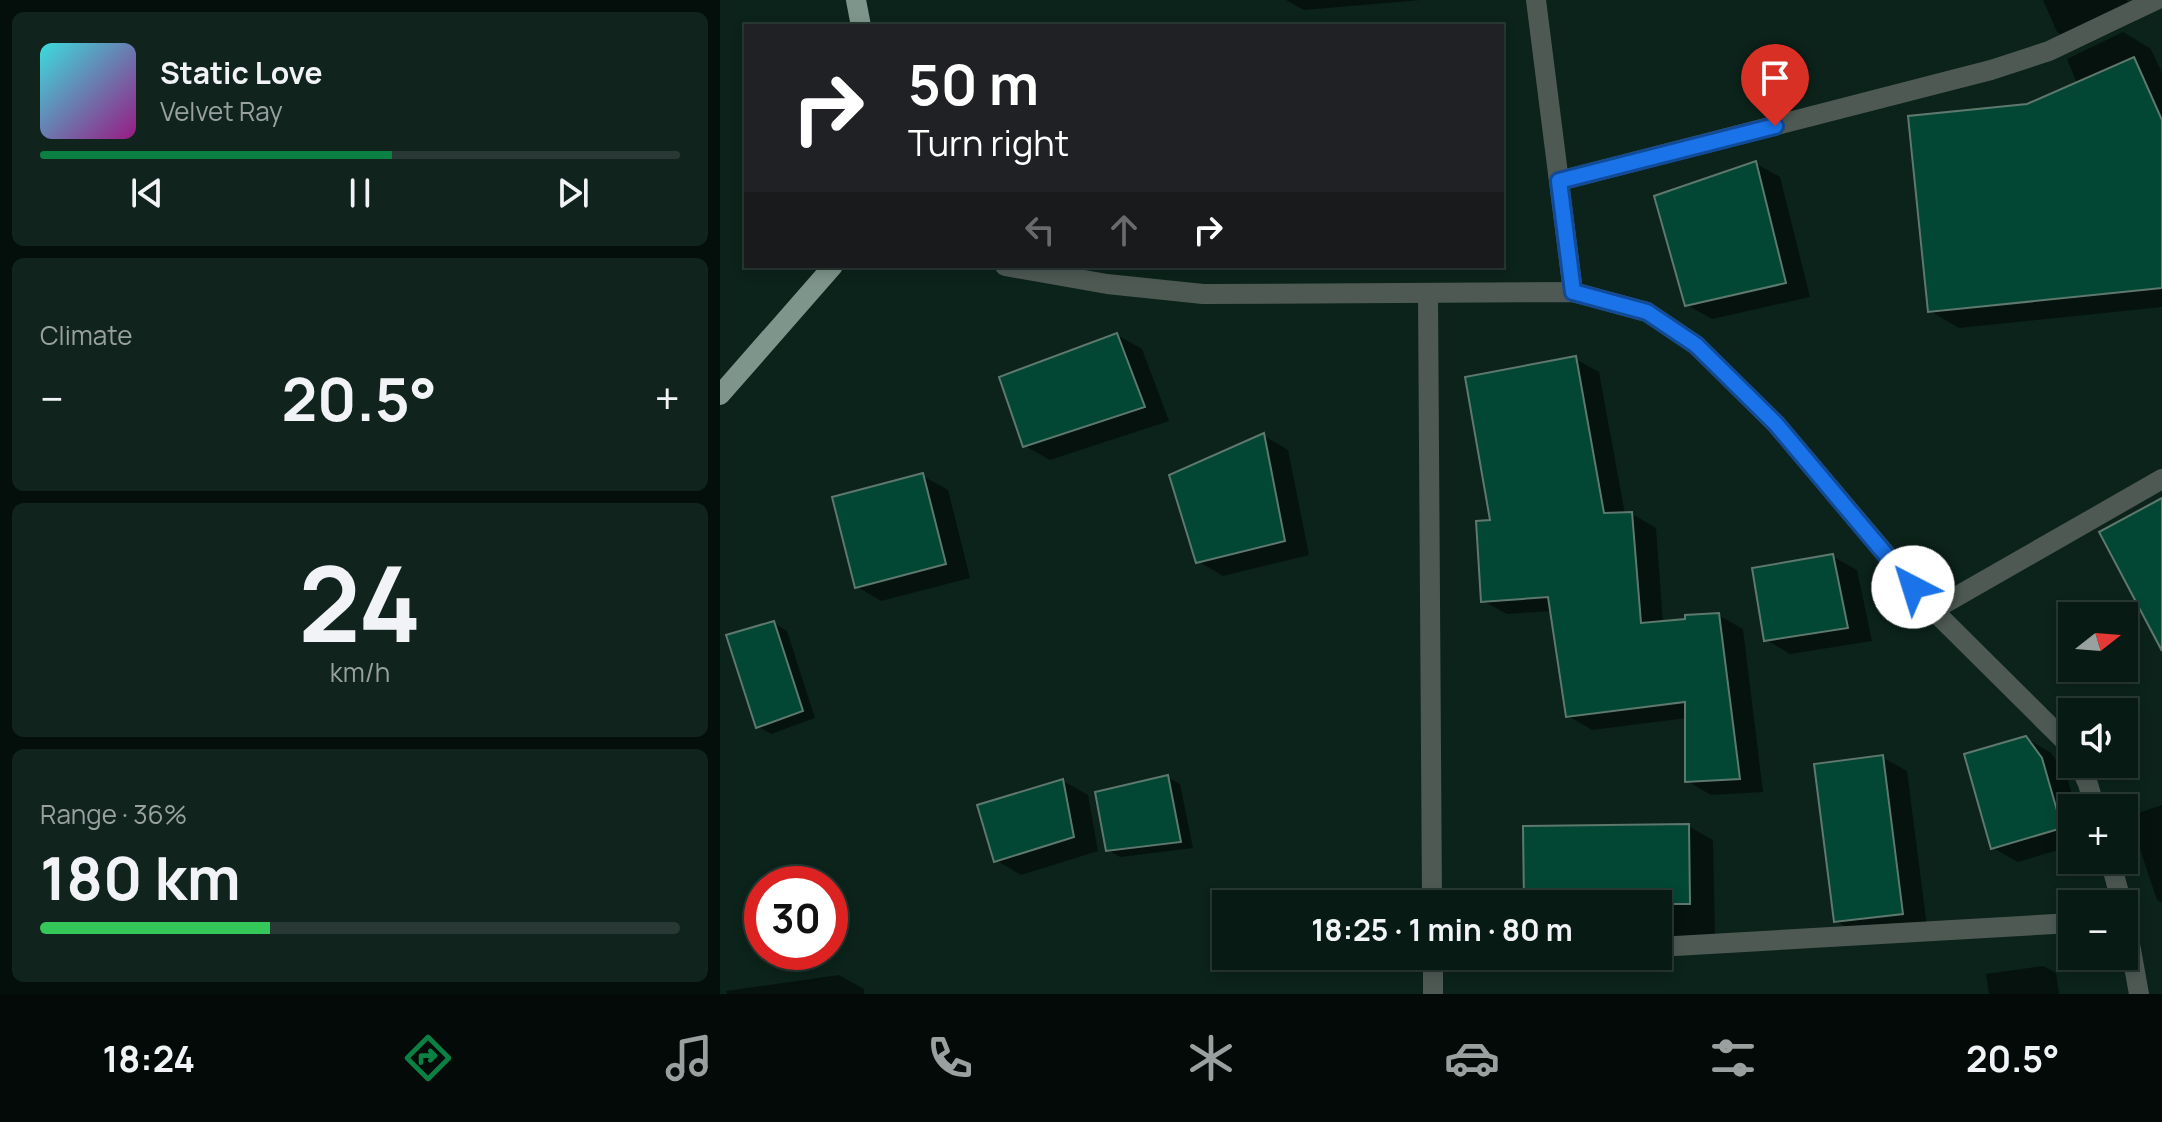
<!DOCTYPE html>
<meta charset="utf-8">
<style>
:root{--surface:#081a14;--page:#11231d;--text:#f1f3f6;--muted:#98a1a0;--line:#293834;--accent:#0b8043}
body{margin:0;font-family:Manrope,sans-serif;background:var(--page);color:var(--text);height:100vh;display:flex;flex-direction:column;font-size:30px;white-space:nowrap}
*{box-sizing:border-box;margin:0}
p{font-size:26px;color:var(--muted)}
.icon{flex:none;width:44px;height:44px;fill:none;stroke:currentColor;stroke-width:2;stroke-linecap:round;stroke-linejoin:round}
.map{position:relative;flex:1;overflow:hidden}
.panel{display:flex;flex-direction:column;gap:12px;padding:12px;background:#040e0b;width:720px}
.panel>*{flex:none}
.top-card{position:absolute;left:24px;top:24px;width:760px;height:244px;border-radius:0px;box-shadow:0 4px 12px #0003,0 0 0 2px var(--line);background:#202124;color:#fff;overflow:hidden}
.needle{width:52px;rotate:73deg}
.fabs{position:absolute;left:1338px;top:602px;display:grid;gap:16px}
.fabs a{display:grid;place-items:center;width:80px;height:80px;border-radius:0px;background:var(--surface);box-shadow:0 4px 12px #0003,0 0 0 2px var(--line);font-size:40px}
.speed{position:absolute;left:24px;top:866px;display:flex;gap:16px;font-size:40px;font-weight:700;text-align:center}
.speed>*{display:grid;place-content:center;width:104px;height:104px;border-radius:50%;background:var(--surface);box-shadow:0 4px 12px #0003,0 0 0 2px var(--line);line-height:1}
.speed .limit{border:12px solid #d22;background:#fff;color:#111}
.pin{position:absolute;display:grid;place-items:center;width:68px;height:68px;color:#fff;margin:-82px -34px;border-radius:50% 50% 50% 0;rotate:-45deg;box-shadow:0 0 8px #0007}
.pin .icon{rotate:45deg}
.me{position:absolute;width:88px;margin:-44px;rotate:320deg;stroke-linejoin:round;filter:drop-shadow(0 0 6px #0008)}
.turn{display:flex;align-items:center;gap:28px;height:168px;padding:0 32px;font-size:36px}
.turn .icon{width:104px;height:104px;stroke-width:2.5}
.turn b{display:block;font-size:56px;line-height:68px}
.lanes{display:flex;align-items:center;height:76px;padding:0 32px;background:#0003;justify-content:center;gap:40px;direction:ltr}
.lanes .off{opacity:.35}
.big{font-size:60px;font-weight:700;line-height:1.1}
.panel .card{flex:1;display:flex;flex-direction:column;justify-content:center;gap:12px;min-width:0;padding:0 28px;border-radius:12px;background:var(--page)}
.panel .dial{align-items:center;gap:0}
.dial b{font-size:104px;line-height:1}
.song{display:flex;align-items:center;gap:24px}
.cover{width:96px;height:96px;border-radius:12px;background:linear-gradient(135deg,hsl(180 70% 55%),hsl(310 70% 35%))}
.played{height:8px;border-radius:4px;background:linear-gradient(90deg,var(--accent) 55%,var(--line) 55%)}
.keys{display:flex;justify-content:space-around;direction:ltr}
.heat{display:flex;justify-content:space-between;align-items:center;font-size:44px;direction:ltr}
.charge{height:12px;border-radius:6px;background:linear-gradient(90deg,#34c759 36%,var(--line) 0)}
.trip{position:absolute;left:492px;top:890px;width:460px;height:80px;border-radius:0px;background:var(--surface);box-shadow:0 4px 12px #0003,0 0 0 2px var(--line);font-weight:700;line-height:80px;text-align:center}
.dock{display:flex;height:128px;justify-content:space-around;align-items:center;background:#030a08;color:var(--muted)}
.dock .icon{width:56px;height:56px}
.dock .active{color:var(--accent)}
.dock b{font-size:36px;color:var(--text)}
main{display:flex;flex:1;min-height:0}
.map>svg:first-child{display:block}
.shadow{fill:#0007}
.building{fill:#024734;stroke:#5e786d;stroke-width:2}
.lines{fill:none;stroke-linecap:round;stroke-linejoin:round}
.street{stroke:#4e5954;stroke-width:20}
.primary{stroke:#7e958b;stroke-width:20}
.route-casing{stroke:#114b97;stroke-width:20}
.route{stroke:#1a73e8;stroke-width:14}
</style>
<main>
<section class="panel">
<div class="card">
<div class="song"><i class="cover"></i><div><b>Static Love</b><p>Velvet Ray</p></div></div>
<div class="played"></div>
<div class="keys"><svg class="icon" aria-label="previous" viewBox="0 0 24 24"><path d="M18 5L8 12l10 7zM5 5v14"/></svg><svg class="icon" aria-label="pause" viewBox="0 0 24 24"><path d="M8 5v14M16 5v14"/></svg><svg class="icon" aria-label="next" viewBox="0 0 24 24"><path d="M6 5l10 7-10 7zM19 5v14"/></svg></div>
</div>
<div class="card"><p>Climate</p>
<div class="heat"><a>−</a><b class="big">20.5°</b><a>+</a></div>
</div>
<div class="card dial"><b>24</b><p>km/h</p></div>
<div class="card"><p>Range · 36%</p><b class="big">180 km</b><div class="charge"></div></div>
</section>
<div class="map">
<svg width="1442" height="994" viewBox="0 0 1442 994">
<rect width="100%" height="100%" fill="#0b231a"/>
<g class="shadow">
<path d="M566,0h135l-117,10z"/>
<path d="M1323,0h84l9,21 -55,26 -24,-15z"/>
<path d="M1403,32l28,17 11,24v234l-203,21 -29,-17 154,-211 -17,-41z"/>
<path d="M1035,163l25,14 30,120 -98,22 -25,-14z"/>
<path d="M397,335l25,14 27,72 -119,39 -25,-14z"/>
<path d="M855,359l24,13 26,142h7l24,14 7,95 55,-8 25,14 20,163 -52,3 -24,-14v-63l-95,12 -24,-14 -16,-105 -45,3 -24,-13 10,-79z"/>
<path d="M543,435l25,15 21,105 -86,21 -25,-15z"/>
<path d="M203,476l25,14 22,88 -89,23 -25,-15z"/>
<path d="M1112,556l25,14 15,71 -82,13 -25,-15z"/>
<path d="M54,623l13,8 28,87 -44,16 -13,-8z"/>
<path d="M1306,738l25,15 15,21 10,34h-4v38l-54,16 -25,-14z"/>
<path d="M1162,757l25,14 20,156 -66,9 -25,-15z"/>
<path d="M447,777l13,7 13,64 -73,9 -13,-8z"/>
<path d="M343,781l25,14 10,56 -77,24 -25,-15z"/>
<path d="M1442,805v98l-5,-3 -28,-84z"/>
<path d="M968,826l25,14 2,96h-57v-32h-132z"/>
<path d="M1323,966l13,7 3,21h-70l-3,-20z"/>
<path d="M119,975l25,14v5h-137l-1,-3z"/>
</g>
<g class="building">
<path d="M1414,57l28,63v168l-234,24 -20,-196 119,-12z"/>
<path d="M1036,161l30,122 -101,23 -31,-110z"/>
<path d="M397,333l28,74 -122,40 -24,-70z"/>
<path d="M856,356l28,157 28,-1 9,111 44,-4v-4l34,-2 21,166 -55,3v-80l-119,15 -18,-120 -67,5 -5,-81 14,-1 -25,-143z"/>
<path d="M544,433l21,108 -89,22 -27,-88z"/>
<path d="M203,473l23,91 -91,24 -23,-91z"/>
<path d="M1442,498v153l-63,-119z"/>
<path d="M1113,554l15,74 -84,13 -12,-73z"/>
<path d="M54,621l29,90 -47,17 -30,-93z"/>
<path d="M1306,736l16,22 20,70 -71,21 -27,-95z"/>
<path d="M1163,755l20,159 -69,8 -20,-158z"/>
<path d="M448,775l13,67 -75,9 -11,-59z"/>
<path d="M343,779l11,58 -80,25 -17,-57z"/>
<path d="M969,824l1,80h-166l-1,-78z"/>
</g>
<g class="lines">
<g class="street">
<path d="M816,0l37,292"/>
<path d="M839,181l432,-111 58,-19 107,-51"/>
<path d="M285,266l102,18 96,10 370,-2 74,20 49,33 80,79 157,186 139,138"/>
<path d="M708,294l4,610"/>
<path d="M1213,610l229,-131"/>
<path d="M1359,764l9,20 7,24"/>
<path d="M1390,860l12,44"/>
<path d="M1404,911l15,83"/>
<path d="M938,947l414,-24"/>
<path d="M713,956v38"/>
<path d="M713,961l77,-5"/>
</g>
<g class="primary">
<path d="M136,0l5,26"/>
<path d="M0,395l113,-129"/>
</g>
</g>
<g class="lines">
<g class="route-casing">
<path id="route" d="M1055,126l-216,55 14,111 74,20 49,33 80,79 137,163"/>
</g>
<use href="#route" class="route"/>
</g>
</svg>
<div class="fabs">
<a><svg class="needle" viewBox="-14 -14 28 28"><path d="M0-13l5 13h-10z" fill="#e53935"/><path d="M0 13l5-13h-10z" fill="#98a1a0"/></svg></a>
<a><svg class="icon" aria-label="sound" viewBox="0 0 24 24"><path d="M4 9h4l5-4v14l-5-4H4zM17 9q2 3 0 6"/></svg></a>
<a>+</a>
<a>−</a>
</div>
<div class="speed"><div class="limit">30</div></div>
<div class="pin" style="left:1055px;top:126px;background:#d93025"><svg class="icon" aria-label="arrive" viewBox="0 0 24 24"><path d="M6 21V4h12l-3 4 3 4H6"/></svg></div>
<svg class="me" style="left:1193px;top:587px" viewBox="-20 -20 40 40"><circle r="19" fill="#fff"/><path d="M0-13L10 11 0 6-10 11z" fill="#1a73e8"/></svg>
<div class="trip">18:25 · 1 min · 80 m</div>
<div class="top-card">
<div class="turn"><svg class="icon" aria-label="right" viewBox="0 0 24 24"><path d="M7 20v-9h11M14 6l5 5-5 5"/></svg><div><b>50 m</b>Turn right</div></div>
<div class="lanes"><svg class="icon off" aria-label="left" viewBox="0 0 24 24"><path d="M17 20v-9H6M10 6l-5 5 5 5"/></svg><svg class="icon off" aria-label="ahead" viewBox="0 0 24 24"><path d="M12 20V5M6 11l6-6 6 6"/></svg><svg class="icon" aria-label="right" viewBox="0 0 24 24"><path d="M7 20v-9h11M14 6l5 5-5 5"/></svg></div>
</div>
</div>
</main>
<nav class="dock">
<b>18:24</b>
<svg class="icon active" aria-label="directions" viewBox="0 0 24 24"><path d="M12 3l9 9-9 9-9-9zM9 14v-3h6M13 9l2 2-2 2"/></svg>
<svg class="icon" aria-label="music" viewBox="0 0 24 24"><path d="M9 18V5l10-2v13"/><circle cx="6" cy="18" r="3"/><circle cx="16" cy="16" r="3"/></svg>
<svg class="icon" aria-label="phone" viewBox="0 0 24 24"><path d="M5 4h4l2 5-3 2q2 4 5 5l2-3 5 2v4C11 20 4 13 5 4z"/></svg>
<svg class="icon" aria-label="climate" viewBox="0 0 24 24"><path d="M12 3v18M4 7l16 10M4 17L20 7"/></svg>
<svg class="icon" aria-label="car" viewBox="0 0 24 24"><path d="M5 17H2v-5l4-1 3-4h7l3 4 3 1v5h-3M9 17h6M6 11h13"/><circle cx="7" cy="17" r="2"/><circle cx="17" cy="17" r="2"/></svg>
<svg class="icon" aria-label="filters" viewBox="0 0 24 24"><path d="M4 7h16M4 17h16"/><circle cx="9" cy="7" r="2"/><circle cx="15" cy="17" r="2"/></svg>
<b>20.5°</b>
</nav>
